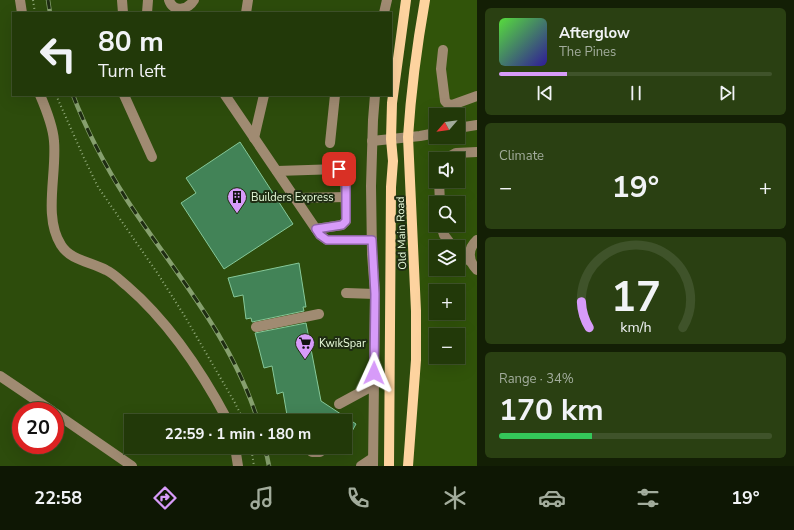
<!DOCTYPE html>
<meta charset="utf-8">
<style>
:root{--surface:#223909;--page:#2a4012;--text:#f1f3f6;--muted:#a2ac9c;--line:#3f532a;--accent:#d79bf9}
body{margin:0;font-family:"Nunito Sans",sans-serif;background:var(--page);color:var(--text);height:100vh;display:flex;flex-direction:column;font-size:15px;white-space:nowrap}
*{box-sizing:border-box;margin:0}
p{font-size:13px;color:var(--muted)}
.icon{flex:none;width:22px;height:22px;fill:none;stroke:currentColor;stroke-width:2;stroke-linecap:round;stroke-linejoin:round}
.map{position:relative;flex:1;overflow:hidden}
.side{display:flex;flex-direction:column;gap:8px;padding:8px;background:#131f05;width:317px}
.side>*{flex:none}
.banner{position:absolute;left:12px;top:12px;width:380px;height:84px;border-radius:0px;box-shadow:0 4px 16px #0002,0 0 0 1px var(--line);background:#223909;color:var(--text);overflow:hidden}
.needle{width:26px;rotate:242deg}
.tools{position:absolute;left:429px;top:108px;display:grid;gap:8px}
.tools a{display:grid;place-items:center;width:36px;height:36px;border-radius:0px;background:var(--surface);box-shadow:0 4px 16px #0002,0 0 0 1px var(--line);font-size:20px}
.speed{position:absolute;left:12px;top:402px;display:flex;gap:8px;font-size:20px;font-weight:700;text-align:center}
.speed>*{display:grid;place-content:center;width:52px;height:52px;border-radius:50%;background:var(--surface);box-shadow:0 4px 16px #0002,0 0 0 1px var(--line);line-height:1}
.speed .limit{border:6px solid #d22;background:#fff;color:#111}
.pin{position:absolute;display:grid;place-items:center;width:34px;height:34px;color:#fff;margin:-17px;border-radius:8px;box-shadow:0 2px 6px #0006}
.me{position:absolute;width:44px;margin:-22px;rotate:1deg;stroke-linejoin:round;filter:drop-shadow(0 0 3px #0008)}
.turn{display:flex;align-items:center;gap:14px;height:84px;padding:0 20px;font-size:18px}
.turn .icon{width:52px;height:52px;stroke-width:2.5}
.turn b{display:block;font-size:28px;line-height:34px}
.big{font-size:30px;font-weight:700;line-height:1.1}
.side .card{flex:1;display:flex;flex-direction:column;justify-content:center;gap:6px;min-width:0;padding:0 14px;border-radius:6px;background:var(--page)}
.side .dial{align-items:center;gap:0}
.dial svg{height:104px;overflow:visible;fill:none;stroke:var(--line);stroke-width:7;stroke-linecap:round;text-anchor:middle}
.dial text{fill:var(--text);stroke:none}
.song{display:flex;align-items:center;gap:12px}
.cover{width:48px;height:48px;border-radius:6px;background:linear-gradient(135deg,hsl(110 70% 55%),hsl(250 70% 35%))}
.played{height:4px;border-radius:2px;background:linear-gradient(90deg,var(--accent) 25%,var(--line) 25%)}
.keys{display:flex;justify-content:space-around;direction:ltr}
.heat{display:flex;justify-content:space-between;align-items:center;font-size:22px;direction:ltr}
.charge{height:6px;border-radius:3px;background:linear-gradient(90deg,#34c759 34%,var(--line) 0)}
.trip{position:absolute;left:124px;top:414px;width:228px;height:40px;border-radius:0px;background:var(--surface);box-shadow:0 4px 16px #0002,0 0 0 1px var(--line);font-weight:700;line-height:40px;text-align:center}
.tab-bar{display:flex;height:64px;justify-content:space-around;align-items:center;background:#0e1704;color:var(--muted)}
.tab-bar .icon{width:28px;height:28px}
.tab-bar .active{color:var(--accent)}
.tab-bar b{font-size:18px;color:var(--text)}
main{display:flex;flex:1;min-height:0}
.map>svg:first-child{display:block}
.built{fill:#31540a;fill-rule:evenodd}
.building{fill:#428357;stroke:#86c899}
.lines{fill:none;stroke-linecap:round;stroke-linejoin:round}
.path{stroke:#93ac7c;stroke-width:2;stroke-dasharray:1 3;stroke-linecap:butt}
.minor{stroke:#a08b72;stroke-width:10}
.major{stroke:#fdd39f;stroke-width:10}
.rail-casing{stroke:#86a06e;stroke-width:4.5}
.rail{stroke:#1f2d13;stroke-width:3;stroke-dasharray:9;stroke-linecap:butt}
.route-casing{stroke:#8c65a2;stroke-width:10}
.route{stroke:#d79bf9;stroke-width:7}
.labels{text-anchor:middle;stroke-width:4;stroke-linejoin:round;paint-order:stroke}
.poi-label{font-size:11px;fill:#e9fcdb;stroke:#1f2d13;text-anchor:start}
.street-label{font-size:11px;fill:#e9fcdb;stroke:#1f2d13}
</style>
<main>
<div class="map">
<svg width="477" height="466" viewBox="0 0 477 466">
<rect width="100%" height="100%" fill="#2d4c0c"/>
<path class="built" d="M425,0h52v466h-69l6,-73 -5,-237zM436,115h22v22h-22zM436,159h22v22h-22zM436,203h22v22h-22zM436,247h22v22h-22zM436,291h22v22h-22zM436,335h22v22h-22z"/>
<g class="building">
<path d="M240,142l53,82 -69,45 -43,-66 15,-10 -10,-15z"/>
<path d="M299,263l7,44h-3l1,4 -52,11 -1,-4 -5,1 -3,-24 -9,2 -6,-19z"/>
<path d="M306,323l15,78 35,23 -11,20v-23h-57l-5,-29 -6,2 -5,-28 -8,2 -9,-35z"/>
</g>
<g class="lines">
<g class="path">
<path d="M33,0l2,13"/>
<path d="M56,95l28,63 14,29 60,87 26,41 51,88 9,18"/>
<path d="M251,447l3,19"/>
</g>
<g class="minor">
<path d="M20,0l2,13"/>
<path d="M122,0l1,13"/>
<path d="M169,0c4,13 19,10 25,0"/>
<path d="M147,13l1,-13"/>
<path d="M246,13l2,-13"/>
<path d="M384,13l3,-13"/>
<path d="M443,50l-2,19 4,32 3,3 4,1 25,-9"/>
<path d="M40,95c6,14 13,31 14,46 3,33 -11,76 7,104 9,15 30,17 45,25 7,3 15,11 21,16 43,37 75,86 101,135"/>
<path d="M124,95l28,62"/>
<path d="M225,95l95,140 7,5h45"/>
<path d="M458,128l19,-3"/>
<path d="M254,138l10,-43"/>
<path d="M372,141l48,-5 16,-3"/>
<path d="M330,143l5,-48"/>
<path d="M445,159l11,-6 21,-1"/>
<path d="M277,171l62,-2h4l2,3 1,49 -4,4 -26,4"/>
<path d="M439,181l1,22"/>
<path d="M296,198l50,-1"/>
<path d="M441,225l3,10 9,12"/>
<path d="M477,240c-10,9 -9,21 0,30"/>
<path d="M458,253l12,8"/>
<path d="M346,293l29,1"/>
<path d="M256,327l63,-13"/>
<path d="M0,376l52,35"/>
<path d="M339,404l35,-19"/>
<path d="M55,413l77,53"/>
<path d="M235,447l3,19"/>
<path d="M312,452h8"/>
<path d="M361,466l12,-8"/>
<path d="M373,466l2,-172 -3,-40 -1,-68 2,-66 2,-25"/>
</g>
<g class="major">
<path d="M389,466l2,-279 2,-26 -2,-22 1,-36 14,-103"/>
<path d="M408,466l8,-106v-49l-8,-174c3,-46 9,-92 17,-137"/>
</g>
<g class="rail-casing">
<g id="rail">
<path d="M48,0l2,13"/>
<path d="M73,95c14,37 33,72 54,105 47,72 105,137 131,221"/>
<path d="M265,447l4,19"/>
</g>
</g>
<use href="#rail" class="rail"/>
</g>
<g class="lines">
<g class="route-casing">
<path id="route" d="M339,169h4l2,3 1,4v45l-4,4 -26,4 4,6 7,5h45l3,54 -1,79"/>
</g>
<use href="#route" class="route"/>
</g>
<defs>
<g id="building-pin" transform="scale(1)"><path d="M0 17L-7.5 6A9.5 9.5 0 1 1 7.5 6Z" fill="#d79bf9" stroke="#1f2d13"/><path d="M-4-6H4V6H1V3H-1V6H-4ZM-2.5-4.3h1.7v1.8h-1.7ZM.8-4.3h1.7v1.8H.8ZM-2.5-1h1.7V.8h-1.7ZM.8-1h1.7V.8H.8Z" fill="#111"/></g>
<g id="supermarket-pin" transform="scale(1)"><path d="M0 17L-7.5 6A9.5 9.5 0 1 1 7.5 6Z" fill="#d79bf9" stroke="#1f2d13"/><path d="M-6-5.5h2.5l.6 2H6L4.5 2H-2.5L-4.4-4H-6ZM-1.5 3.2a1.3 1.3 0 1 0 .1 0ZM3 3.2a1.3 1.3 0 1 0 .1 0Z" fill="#111"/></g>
</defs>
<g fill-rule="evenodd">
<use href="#building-pin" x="237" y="197"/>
<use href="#supermarket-pin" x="305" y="343"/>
</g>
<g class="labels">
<g class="poi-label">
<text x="251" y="201">Builders Express</text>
<text x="319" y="347">KwikSpar</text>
</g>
<g class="street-label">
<text transform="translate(401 233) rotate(-92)" y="4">Old Main Road</text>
</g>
</g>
</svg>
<div class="tools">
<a><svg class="needle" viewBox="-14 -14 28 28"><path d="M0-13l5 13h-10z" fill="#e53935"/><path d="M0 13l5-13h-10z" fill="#a2ac9c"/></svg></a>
<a><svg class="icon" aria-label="sound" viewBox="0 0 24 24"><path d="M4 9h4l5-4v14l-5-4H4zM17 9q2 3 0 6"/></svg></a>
<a><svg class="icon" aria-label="search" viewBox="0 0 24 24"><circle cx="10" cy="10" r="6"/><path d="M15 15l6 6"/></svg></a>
<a><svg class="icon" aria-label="layers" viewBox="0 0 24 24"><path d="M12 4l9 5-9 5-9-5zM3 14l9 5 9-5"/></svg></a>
<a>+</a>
<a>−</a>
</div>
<div class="speed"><div class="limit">20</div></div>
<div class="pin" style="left:339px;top:169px;background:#d93025"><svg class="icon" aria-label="arrive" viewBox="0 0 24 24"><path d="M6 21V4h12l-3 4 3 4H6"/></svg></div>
<svg class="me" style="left:374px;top:373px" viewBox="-20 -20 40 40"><path d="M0-17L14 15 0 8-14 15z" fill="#d79bf9" stroke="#fff" stroke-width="4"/></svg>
<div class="trip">22:59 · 1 min · 180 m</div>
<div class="banner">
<div class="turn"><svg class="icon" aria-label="left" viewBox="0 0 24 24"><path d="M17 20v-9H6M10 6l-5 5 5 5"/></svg><div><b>80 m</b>Turn left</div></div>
</div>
</div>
<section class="side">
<div class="card">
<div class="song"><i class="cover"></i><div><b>Afterglow</b><p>The Pines</p></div></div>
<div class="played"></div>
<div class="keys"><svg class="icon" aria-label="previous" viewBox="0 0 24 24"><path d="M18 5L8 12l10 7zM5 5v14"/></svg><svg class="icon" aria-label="pause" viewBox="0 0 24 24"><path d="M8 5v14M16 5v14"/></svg><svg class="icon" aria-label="next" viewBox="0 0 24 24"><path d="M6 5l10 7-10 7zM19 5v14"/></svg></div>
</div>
<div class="card"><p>Climate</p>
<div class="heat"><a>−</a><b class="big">19°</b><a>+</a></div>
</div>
<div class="card dial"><svg viewBox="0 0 100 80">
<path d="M14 69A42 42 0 1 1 86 69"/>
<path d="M14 69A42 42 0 0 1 8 49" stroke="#d79bf9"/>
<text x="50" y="56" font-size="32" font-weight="700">17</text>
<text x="50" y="72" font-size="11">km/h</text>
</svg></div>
<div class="card"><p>Range · 34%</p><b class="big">170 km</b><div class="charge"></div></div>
</section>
</main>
<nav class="tab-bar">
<b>22:58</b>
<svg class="icon active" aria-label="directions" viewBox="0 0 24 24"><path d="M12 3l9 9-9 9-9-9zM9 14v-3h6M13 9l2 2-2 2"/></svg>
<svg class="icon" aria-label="music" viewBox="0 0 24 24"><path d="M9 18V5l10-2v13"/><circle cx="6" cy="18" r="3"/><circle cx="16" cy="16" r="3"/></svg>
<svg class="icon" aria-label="phone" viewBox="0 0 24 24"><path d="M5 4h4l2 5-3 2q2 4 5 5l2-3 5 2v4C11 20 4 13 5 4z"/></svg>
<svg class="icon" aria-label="climate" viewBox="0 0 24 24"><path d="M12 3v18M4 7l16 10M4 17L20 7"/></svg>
<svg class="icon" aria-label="car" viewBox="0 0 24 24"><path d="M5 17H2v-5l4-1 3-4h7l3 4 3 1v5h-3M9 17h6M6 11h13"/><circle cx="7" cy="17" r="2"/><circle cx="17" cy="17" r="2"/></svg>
<svg class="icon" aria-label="filters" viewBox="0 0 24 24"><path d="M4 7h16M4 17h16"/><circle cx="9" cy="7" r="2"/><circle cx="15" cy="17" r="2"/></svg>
<b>19°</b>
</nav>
